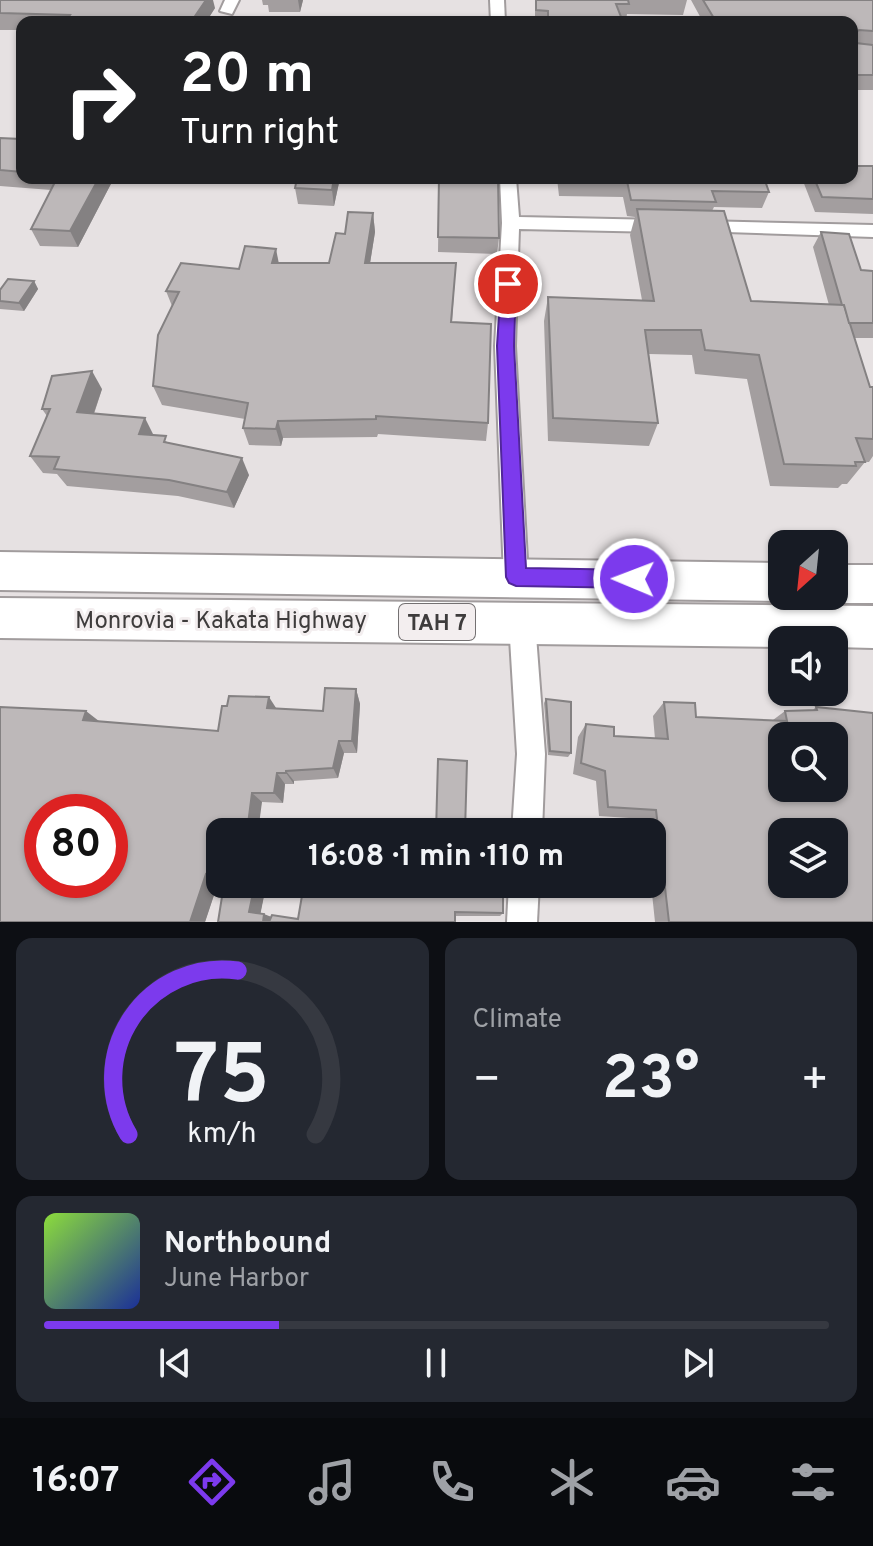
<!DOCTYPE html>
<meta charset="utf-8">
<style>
:root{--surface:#171b24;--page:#242831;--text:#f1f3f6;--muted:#9ea1a6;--line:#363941;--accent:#7c3aed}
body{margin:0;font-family:Overpass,sans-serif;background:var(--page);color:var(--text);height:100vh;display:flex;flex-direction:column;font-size:30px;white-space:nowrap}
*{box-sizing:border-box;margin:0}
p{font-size:26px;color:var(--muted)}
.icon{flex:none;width:44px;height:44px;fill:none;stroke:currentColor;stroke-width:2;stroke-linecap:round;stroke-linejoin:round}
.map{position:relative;height:922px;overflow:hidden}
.side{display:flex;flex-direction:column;gap:16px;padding:16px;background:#0d0f14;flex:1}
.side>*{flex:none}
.guide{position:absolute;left:16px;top:16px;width:842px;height:168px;border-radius:16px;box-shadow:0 2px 6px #0004;background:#202124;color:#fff;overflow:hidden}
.needle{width:52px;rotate:207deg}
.tools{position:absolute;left:768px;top:530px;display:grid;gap:16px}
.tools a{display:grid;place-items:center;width:80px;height:80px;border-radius:16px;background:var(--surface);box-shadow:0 2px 6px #0004;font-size:40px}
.speed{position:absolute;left:24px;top:794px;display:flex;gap:16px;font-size:40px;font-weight:700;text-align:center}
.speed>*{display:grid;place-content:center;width:104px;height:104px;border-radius:50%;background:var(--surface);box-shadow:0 2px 6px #0004;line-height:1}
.speed .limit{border:12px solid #d22;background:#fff;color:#111}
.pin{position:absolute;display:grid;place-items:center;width:68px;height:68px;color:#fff;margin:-34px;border:4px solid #fff;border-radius:50%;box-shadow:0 2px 8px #0007}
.me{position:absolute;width:88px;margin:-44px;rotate:271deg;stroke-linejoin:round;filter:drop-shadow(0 0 6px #0008)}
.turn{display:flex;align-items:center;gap:28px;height:168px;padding:0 32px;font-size:36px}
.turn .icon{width:104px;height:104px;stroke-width:2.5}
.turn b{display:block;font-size:56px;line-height:68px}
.big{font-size:60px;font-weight:700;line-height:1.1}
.side .widget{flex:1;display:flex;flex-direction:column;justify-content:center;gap:12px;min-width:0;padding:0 28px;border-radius:16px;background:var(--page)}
.side .dial{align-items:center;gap:0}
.dial svg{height:208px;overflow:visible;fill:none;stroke:var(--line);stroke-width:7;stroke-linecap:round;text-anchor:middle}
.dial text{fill:var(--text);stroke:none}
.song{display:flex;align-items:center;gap:24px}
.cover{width:96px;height:96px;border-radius:12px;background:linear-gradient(135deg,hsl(90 70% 55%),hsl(230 70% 35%))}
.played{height:8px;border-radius:4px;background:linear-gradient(90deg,var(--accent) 30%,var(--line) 30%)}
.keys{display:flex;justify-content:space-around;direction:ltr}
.heat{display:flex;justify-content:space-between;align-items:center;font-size:44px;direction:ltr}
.side .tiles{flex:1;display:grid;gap:16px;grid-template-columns:1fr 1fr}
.widget:last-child{grid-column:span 2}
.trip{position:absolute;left:206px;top:818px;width:460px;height:80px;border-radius:16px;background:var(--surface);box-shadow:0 2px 6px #0004;font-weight:700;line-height:80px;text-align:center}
.menu{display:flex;height:128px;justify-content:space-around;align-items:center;background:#090b0e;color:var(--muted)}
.menu .icon{width:56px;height:56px}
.menu .selected{color:var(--accent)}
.menu b{font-size:36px;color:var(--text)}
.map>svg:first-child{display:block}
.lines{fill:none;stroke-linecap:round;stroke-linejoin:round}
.minor-casing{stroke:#a19c9d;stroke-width:4}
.trunk-casing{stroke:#a19c9d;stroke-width:4}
.minor{fill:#fff;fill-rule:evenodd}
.trunk{fill:#fff;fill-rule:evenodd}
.wall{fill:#a39e9f}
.shaded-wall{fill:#848182}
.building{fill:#bdb8b9;stroke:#848182;stroke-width:2;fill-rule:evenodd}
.route{fill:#7c3aed;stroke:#51269a;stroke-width:2}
.labels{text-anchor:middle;stroke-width:6;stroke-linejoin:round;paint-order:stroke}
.shield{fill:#f3eeef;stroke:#747172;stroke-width:2}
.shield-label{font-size:22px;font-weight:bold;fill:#3e3c3c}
.street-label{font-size:24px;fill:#3e3c3c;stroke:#f3eeef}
</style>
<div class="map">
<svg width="873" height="922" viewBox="0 0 873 922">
<rect width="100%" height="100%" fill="#e6e1e2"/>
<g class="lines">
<g class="minor-casing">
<g id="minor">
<path d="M225,0h14l-7,14 -12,-3z"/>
<path d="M490,0h14l1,22h-14z"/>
<path d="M500,178h16l3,39 141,3 9,6 -9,6 -141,-3 -4,117 13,231 -3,8 -9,3 -9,-3 -3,-8 -9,-231 7,-123z"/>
<path d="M702,221l171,4v12l-177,-6 -3,-4z"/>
<path d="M522,610l9,4 4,8 10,132 -3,78h-30l5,-78 -8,-132 4,-8z"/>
<path d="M509,884h30l-2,38h-30z"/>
</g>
</g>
<g class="trunk-casing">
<g id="trunk">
<path d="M0,552l782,11v33h14l-14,5 -782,-11z"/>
<path d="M834,565h39v38h-39l-15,-5 15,-2z"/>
<path d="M0,598l873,8v42l-39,-1v-7h-52v7l-782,-9z"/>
</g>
</g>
<use href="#minor" class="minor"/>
<use href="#trunk" class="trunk"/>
</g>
<g class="wall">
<path d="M0,0l215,8 -9,14h-184v8h-22z"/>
<path d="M262,0h41l-3,12h-31l-1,-7h-5z"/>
<path d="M535,0h152l-4,15 -56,-1 -1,6h-4l1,2h-88z"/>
<path d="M691,0h182v90h-21v-68h-149z"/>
<path d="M0,138l20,1 2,3v36h92l-36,69 -38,-1 -9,-17 20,-39 -51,-4z"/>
<path d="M873,166v48l-58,-2 -12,-31 1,-3h48z"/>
<path d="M295,178h45l-6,28 -36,-2 -3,-16 1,-5z"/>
<path d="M426,178h72l1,60 -2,16 -59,-2 1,-72 -13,-1z"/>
<path d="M557,178h207l5,14 -7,16 -48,-1 -2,4 39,90 78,4 -16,-58 8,-15 40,38 12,1v67h-19l16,49h3v69l-4,6h-4l-18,22h-5l-4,4 -68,-2 -23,-107 -52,-5 -3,-19 -43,-1 9,69 -9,23 -101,-5 -4,-120 4,-24 94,3 -12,-65 5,-18 -8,-1 -4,-19 -64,-1z"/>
<path d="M373,213l2,19 -5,31h86l-4,59 36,101 -2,18 -108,-7 -1,3 -94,1 -2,8 -32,-1 -6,-17 2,-9 -83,-14 -9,-19 19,-80 -6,-15 73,-22 40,-6h50l16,-29z"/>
<path d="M34,281l4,8 -14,22 -24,-2v-19z"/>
<path d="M102,389l-8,25 60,21 15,8 80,32 -15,33 -56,-12 -111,-10 -10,-12 -14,-1 -13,-17 17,-40 -5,-7z"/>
<path d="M356,689l4,15 -3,49h-13l-6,25 -44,3v3h-9l-2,19 -21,-1 -42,30v48h-1l-14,42 -105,-200 118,9 58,-22 47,2z"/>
<path d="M546,699l25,54 -3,4 -20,-2 -4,-52z"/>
<path d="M664,702l32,15 77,3 12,-9h27l4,-4 57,215h-218l-4,-38 1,-52h-6l-2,-13 -45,-3 -3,-35 -23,-7 5,-37 8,-13 28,12 41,3 -2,-23z"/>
<path d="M304,884l199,29 -3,3h-45l-237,6 48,-36 -6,28 11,3 27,2z"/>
</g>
<g class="shaded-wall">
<path d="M206,0h7l2,8 -9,14h-15z"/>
<path d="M298,0h5l-3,12z"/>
<path d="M99,178h15l-36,69 -8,-16z"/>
<path d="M334,178h6l-6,28 -2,-16z"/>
<path d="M373,213l2,19 -8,50 -2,-19z"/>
<path d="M276,249l4,20 -8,-6z"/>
<path d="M34,281l4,8 -14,22 -5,-8z"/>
<path d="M92,371l10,18 -14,41 -11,-18z"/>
<path d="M145,418l9,18 -15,-2z"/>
<path d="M278,421l5,17 -2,8 -5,-17z"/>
<path d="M242,458l7,17 -15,33 -7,-16z"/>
<path d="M356,689l4,15 -3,49 -5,-12z"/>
<path d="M269,697l9,14 -11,-3z"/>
<path d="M86,711l18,14 -21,-5z"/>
<path d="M339,741l5,12 -6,25 -5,-10z"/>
<path d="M286,771l8,10v3l-8,-11z"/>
<path d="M277,773l8,11 -2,19 -9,-10z"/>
<path d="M252,793l10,9 -4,30h-11z"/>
<path d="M206,874l13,6 -14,42h-15z"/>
<path d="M255,884h6l5,2 -6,30 -11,-4z"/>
<path d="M264,914l10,4 -1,4h-10z"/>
</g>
<g class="building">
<path d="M0,0h206l-15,22h-126l5,-7 -70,-2z"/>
<path d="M536,0h92l1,4h-13l7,18h-75v-11l-12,-1z"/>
<path d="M703,0h170v31l-14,-1 -4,3 1,10 17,2v30h-21v-53h-97l-1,-3 -39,1z"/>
<path d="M414,17h23l-1,5h-23z"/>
<path d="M0,138l20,1 -2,3h4v30l-22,-2z"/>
<path d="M852,166h21v33l-51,-2 -8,-19h38z"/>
<path d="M57,178h42l-29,53 -39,-2z"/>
<path d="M297,178h37l-2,12 -37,-2z"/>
<path d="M439,178h59l1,60 -61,-1z"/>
<path d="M562,178h202l5,14 -57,-1 4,11 -85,-2 -4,-19 -65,-1z"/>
<path d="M637,209l87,2 27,90 93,4 26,82h3v52l-17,-1 9,24h-10l1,4 -72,-2 -25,-109 -54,-5 -4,-20h-56l13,93 -105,-5 -5,-121 106,4z"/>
<path d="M348,212l25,1 -8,50h91l-5,59 40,2 -3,99 -112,-7v3l-98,2 -2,8 -33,-1 5,-25 -95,-17 5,-51 21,-43 -13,-1 15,-28 58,6 6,-23 31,3 -4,14h57l7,-30 9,1z"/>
<path d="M821,232l28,2 12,36 12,1v52h-24l-5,-18h-2z"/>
<path d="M8,279l26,2 -15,22 -19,-2v-11z"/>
<path d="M92,371l-15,41 68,6 -6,16 27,2 -2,6 78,16 -15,34 -58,-12 -115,-11 5,-12 -29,-1 20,-47h-8l10,-33z"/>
<path d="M325,688l31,1 -4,52h-13l-6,27 -47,3v2h-9l-3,20h-22l-5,39h-27v45l-14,-3 -16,48h-190v-215l86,4 -3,9 135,11 4,-25h5l2,-10 40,1 -2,11 56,3zM42,812h68v68h-68z"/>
<path d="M546,699l25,3v51l-21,-2z"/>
<path d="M664,702l31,1 1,14 91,4 -2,-10 32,-1 -1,-3 57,6v209h-204l-13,-112 -48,-3 -3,-36 -24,-8 5,-39 28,3v9l54,3zM782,736h52v52h-52zM782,832h52v52h-52z"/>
<path d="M438,759l29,2 -2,71h-29z"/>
<path d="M224,884h31l-6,28 15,2 -1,8h-45z"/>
<path d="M304,884h199v29l-48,-1v10h-186l3,-7 26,4z"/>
</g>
<path class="route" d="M508,279l8,5 -2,62 12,222 108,2 8,3 2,6 -2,7 -8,2 -118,-2 -7,-3 -3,-6 -9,-231 4,-62z"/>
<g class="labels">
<rect class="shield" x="399" y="604" width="76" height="36" rx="6"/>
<g class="shield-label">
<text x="437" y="630">TAH 7</text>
</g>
<g class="street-label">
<text x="221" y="628">Monrovia - Kakata Highway</text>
</g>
</g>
</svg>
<div class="tools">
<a><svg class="needle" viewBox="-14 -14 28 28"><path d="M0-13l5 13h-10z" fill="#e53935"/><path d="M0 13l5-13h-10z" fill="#9ea1a6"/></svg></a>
<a><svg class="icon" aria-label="sound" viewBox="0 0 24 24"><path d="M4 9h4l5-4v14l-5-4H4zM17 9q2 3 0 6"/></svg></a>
<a><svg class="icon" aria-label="search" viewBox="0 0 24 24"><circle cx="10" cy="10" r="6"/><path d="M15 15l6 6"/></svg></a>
<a><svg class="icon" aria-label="layers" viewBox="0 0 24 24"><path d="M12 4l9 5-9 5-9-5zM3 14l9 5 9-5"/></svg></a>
</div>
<div class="speed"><div class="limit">80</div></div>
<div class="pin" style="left:508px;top:284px;background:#d93025"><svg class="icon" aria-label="arrive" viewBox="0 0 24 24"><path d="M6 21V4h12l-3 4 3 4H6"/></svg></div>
<svg class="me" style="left:634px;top:579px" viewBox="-20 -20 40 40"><circle r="17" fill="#7c3aed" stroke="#fff" stroke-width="3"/><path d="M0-11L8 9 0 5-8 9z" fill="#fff"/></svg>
<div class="trip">16:08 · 1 min · 110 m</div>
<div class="guide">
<div class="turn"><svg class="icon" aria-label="right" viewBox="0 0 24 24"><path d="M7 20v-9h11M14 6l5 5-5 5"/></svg><div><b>20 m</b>Turn right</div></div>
</div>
</div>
<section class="side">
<div class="tiles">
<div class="widget dial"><svg viewBox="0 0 100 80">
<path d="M14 69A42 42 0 1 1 86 69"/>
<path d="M14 69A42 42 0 0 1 56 6" stroke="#7c3aed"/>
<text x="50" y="56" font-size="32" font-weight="700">75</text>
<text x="50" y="72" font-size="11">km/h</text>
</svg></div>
<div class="widget"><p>Climate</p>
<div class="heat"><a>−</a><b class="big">23°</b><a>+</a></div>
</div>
<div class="widget">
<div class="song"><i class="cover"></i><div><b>Northbound</b><p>June Harbor</p></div></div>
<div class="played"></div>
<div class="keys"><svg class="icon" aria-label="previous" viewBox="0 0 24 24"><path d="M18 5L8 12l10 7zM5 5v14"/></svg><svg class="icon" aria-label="pause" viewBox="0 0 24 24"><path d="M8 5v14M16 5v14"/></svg><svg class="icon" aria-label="next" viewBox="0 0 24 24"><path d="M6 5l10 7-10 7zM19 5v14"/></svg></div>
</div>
</div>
</section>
<nav class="menu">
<b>16:07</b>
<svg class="icon selected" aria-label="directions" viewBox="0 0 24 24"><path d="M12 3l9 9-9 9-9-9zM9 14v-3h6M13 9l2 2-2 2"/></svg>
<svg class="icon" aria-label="music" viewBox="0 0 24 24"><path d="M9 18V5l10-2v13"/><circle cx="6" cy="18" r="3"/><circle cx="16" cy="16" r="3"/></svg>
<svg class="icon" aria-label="phone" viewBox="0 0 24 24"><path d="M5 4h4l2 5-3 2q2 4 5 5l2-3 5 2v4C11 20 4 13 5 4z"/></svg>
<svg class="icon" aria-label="climate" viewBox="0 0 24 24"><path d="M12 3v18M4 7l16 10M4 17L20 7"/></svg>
<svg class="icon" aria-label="car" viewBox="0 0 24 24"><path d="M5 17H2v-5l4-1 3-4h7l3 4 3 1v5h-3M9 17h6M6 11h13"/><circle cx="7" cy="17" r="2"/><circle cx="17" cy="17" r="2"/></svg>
<svg class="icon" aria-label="filters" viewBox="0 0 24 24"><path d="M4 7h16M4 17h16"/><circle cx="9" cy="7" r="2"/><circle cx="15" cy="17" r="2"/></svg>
</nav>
